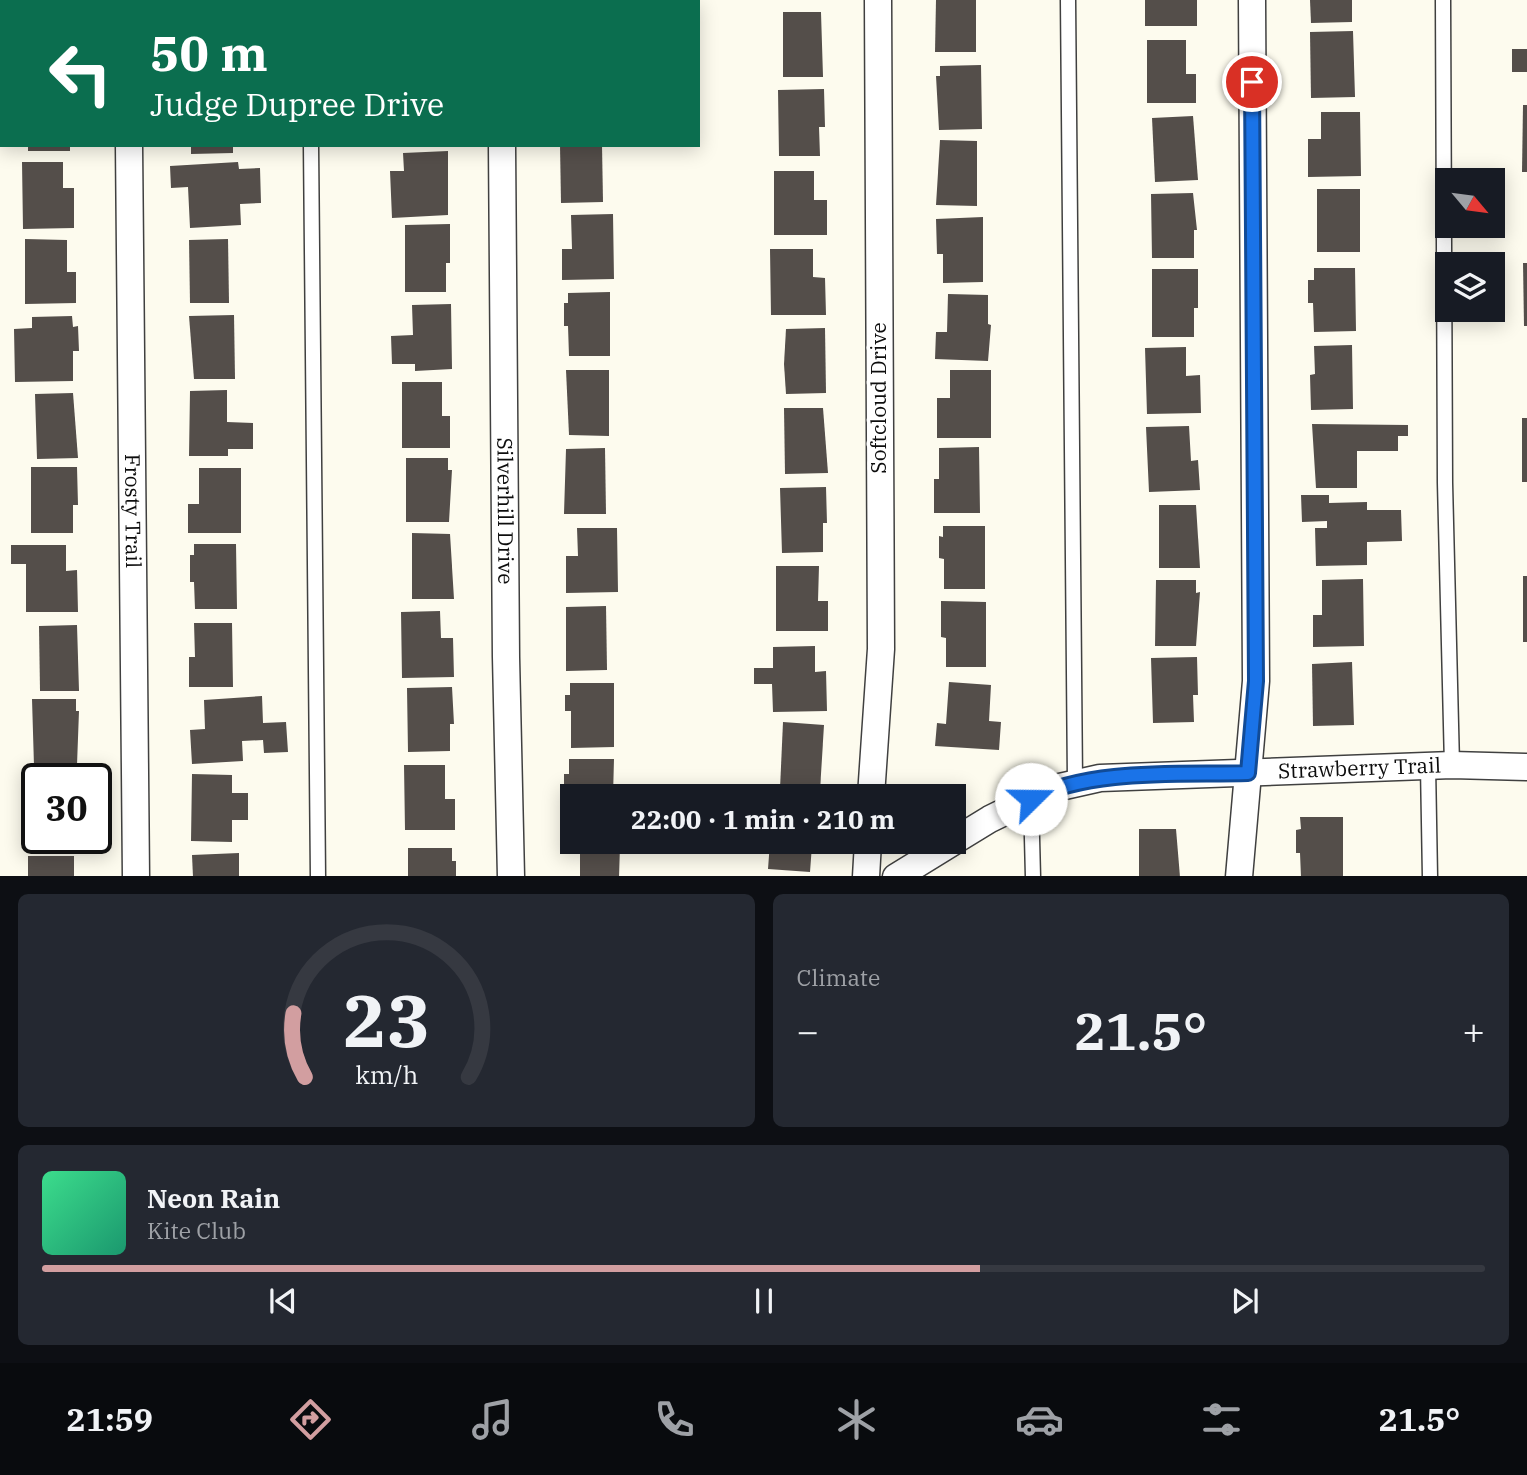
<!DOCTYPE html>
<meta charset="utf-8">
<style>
:root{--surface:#171b24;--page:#242831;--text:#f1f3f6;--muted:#9ea1a6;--line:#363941;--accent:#d29ea0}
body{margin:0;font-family:"IBM Plex Serif",serif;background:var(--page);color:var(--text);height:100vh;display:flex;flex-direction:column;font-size:26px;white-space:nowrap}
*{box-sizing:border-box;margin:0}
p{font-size:23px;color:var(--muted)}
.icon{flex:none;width:38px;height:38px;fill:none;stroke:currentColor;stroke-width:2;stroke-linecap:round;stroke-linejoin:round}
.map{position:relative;height:876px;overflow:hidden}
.sheet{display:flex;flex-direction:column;gap:18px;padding:18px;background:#0d0f14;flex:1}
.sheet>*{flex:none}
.banner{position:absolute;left:0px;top:0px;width:700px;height:147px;box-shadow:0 4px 18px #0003;background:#0b6e4f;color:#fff;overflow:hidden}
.needle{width:46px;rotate:119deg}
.buttons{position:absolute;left:1435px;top:168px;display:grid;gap:14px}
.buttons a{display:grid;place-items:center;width:70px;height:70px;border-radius:0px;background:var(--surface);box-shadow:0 4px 18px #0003;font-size:35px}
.speed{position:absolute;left:21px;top:763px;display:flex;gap:14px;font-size:35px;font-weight:700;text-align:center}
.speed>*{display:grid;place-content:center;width:91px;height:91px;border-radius:50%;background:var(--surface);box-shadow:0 4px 18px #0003;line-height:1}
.speed .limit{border:4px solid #111;border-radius:10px;background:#fff;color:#111}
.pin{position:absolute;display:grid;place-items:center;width:60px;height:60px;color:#fff;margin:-30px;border:4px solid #fff;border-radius:50%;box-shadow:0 2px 7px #0007}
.me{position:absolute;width:77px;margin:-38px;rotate:68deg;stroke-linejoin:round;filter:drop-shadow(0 0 5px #0008)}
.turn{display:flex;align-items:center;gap:24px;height:147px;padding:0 35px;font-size:32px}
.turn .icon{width:91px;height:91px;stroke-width:2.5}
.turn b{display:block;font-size:49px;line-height:60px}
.big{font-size:52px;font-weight:700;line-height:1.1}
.sheet .card{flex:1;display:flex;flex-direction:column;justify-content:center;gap:10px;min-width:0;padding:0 24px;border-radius:10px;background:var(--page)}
.sheet .dial{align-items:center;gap:0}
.dial svg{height:182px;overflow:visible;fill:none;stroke:var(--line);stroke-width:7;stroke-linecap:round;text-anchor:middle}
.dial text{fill:var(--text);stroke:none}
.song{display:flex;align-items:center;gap:21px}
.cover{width:84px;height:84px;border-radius:10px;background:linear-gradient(135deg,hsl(150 70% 55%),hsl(160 70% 35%))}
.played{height:7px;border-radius:4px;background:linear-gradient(90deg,var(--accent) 65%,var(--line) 65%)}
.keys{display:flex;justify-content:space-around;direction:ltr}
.heat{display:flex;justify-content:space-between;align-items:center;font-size:38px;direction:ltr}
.sheet .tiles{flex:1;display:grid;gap:18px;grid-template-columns:1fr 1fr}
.card:last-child{grid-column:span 2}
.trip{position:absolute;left:560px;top:784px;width:406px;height:70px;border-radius:0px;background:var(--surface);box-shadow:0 4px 18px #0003;font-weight:700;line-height:70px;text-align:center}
.tab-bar{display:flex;height:112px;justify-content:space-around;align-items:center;background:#090b0e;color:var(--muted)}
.tab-bar .icon{width:49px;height:49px}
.tab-bar .current{color:var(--accent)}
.tab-bar b{font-size:32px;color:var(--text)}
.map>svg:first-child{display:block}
.building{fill:#544e4a}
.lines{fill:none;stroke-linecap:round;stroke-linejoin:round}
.lane-casing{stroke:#404040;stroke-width:17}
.street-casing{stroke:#404040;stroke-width:29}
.lane{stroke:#fff;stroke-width:14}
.street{stroke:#fff;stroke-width:26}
.route-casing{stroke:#114b97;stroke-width:18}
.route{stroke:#1a73e8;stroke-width:12}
.labels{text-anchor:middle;stroke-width:7;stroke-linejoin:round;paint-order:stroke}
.street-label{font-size:21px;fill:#0d0d0d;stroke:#fff}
</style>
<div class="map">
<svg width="1527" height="877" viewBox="0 0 1527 877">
<rect width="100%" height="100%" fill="#fdfbee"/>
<g class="building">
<path d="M936,0h40v52h-41z"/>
<rect x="1145" y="0" width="52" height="26"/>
<path d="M1310,0h42v22l-41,1z"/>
<path d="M783,12h38l2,65h-40z"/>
<path d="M1353,31l2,66 -44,1 -1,-66z"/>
<path d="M1147,40h39v34h10v29h-49z"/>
<rect x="1512" y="49" width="15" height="23"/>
<path d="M981,65l1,64 -43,1 -3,-54h4v-10z"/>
<path d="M824,89l1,38h-6l1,29h-41l-1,-66z"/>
<path d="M1523,105h4v67h-5z"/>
<path d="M1321,112h39l1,64 -53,1v-38h13z"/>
<path d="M1193,116l5,64 -43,2 -3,-64z"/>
<path d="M940,140l37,1v65l-41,-1z"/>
<rect x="28" y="145" width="42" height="6"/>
<path d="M191,145h42v8l-42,1z"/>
<path d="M560,145h42l1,57 -42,1z"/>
<path d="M448,151v64l-56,3 -2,-47h14l-1,-18z"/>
<path d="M22,162h41v26h11v40l-51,1z"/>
<path d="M238,162l1,7 21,-1 1,35 -21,1 1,21 -51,3 -2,-41 -17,1 -1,-22z"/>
<path d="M774,171h40v29h13v35h-53z"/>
<rect x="1317" y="189" width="43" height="63"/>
<path d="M1193,193l4,37h-3v28h-42l-1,-64z"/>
<path d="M613,214l1,65 -52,1v-31h10l-1,-34z"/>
<path d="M983,217v65l-40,1v-29h-6l-1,-35z"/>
<path d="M450,224v39h-4v29h-41v-67z"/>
<path d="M25,239l42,1v32h9v31l-51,1z"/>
<path d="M228,239l1,64h-39l-1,-63z"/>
<path d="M770,249h43v28l12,1 1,37h-55z"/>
<path d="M1523,263h4v63h-3z"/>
<path d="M1314,268h41l1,63 -42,1 -1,-29h-5v-23h6z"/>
<path d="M1152,269h46v39h-4v29h-42z"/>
<path d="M610,292v64h-41l-1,-30h-4v-23h4v-10z"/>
<path d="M948,294l40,1v29l3,1 -3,36 -53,-2 1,-27h11z"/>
<path d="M451,304l1,65 -37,2v-7h-23l-1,-28 22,-1 -1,-30z"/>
<path d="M234,315l1,64h-41l-5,-63z"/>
<path d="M72,316l1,11 5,-1 1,25h-6v30l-58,1 -1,-53 18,-1v-11z"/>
<path d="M825,328l1,65 -40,1 -2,-30 2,-35z"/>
<path d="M1352,345l1,64 -42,1 -1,-35 5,-1 -1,-28z"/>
<path d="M1186,347v29l14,-1 1,38 -54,1 -2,-66z"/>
<path d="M566,370h43v66l-40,-1z"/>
<path d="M950,370h41v68h-54v-40h13z"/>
<path d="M402,382h40v34h8v32h-48z"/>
<path d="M227,390v32l26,1v26h-25v7h-39l1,-65z"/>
<path d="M73,393l5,65 -41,1 -2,-65z"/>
<path d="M784,408h39l5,65 -43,1z"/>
<rect x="1522" y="418" width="5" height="64"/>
<path d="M1312,424l96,1v11h-10v15h-41v37h-41z"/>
<path d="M1189,426l2,35 7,-1 2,30 -51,2 -3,-65z"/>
<path d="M979,447l1,66h-46v-34h5v-31z"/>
<path d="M605,448l1,66h-42l2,-65z"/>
<path d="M406,458h42v12h4l-3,52h-43z"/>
<path d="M31,467h46l1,38h-5v28h-42z"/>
<path d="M199,468h42v65h-53v-29h11z"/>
<path d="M826,487l1,36h-4v29l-41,1 -2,-65z"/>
<path d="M1301,495h28v8l38,-1v8h34l1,31 -35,1v23l-51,1 -1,-38h12v-7l-25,1z"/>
<path d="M1159,505h37l4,63h-41z"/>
<path d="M943,526h42v63h-41v-30l-5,-1v-22l4,1z"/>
<path d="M577,528h40l1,64 -52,1v-37h12z"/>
<path d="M412,533l38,1 4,65h-42z"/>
<path d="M194,544h42l1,65h-42l-1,-27h-4v-27h4z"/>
<path d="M11,545h55v26l11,-1 1,42h-52v-48h-15z"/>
<path d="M776,566h43l-1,35h10v30h-52z"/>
<rect x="1523" y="576" width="4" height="66"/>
<path d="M1363,579l1,67 -51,1v-32h9v-35z"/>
<path d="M1156,580h40v13l4,-1 -4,54h-41z"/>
<path d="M941,601l45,1v65h-40v-29l-5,-1z"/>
<path d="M606,606l1,64 -41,1v-64z"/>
<path d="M440,611l1,27h12l1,39 -52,1 -1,-66z"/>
<path d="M194,623h38l1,64h-44v-30h6z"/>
<path d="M77,625l2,66h-39l-1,-65z"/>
<path d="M815,646v26l11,-1 1,40 -54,1 -1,-28h-18v-16h19v-21z"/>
<path d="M1197,657l1,38h-5l1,27 -41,1 -2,-65z"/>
<path d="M1352,662l2,63 -41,1 -1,-62z"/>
<path d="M949,682l42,3 -2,36 12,1 -2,28 -64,-4 2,-23 9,1z"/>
<path d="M570,683h44v64l-43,1v-37h-6v-16h5z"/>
<path d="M452,687l2,37h-4v27l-42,1 -1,-64z"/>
<path d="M262,696l1,27 23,-1 2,30 -24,1 -1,-13 -21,1 1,20 -51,3 -2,-34 15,-1 -1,-29z"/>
<path d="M32,699h44v12h3l-2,54 -43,1z"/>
<path d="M783,722l41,3 -4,66 -40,-2z"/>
<path d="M569,759h45l-1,37 -44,-1v-8h-5v-13h5z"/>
<path d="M404,765h41v34h10v31h-50z"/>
<path d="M192,774l40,1v18h16v27h-16v22l-41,-1z"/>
<rect x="37" y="775" width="41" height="4"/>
<path d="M1300,817h43v60h-42l-1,-24h-4v-23l5,-1z"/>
<path d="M1139,829h37l4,48h-41z"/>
<path d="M38,838h43v3l-43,1z"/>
<path d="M770,842h47v3h-5l-2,27 -42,-3z"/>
<path d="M580,845l40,1 -1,31h-39z"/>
<path d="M408,848h44v13h4v16h-48z"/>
<path d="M239,853v24h-46l-1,-22z"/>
<rect x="28" y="856" width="46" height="21"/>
</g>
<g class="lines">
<g class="lane-casing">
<g id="lane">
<path d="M310,0v2"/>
<path d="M1068,0l7,783"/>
<path d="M1443,0l2,483 7,282"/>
<path d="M311,145l7,732"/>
<path d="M1428,766l2,111"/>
<path d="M1031,799l2,78"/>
</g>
</g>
<g class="street-casing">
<g id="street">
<path d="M128,0v2"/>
<path d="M501,0v2"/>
<path id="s1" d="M129,145l7,732"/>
<path id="s2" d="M502,145l4,512 5,220"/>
<path d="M871,796l10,-147 -3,-649"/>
<path id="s3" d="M954,841l36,-22 61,-30 49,-11 352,-13 75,2"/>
<path d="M866,877l2,-35"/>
<path d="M896,877l57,-35"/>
<path d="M1239,877l17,-196 -4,-681"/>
</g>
</g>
<use href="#lane" class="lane"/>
<use href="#street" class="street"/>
</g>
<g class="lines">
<g class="route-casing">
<path id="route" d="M1031,799c60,-31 149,-24 217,-26l8,-92 -4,-599"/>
</g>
<use href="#route" class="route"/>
</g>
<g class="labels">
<g class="street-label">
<text transform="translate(879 398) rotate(-90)" y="7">Softcloud Drive</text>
<text dy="7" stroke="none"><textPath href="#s1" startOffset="366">Frosty Trail</textPath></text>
<text dy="7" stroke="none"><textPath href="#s2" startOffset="366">Silverhill Drive</textPath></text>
<text dy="7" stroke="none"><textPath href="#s3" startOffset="420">Strawberry Trail</textPath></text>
</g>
</g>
</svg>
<div class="buttons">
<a><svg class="needle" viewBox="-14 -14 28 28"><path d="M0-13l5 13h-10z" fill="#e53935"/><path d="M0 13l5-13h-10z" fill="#9ea1a6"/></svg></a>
<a><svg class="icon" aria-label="layers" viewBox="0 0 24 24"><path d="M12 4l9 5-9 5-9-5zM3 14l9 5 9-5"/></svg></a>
</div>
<div class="speed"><div class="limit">30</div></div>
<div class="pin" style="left:1252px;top:82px;background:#d93025"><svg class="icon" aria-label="arrive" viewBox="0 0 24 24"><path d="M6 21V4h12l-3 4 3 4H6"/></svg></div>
<svg class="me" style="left:1031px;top:799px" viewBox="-20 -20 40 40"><circle r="19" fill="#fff"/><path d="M0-13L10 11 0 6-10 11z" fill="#1a73e8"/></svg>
<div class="trip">22:00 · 1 min · 210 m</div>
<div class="banner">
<div class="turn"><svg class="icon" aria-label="left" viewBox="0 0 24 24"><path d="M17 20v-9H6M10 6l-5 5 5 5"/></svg><div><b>50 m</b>Judge Dupree Drive</div></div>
</div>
</div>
<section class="sheet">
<div class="tiles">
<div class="card dial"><svg viewBox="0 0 100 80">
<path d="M14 69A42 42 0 1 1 86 69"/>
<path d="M14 69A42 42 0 0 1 9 41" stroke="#d29ea0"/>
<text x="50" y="56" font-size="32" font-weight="700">23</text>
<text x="50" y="72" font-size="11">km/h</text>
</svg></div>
<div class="card"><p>Climate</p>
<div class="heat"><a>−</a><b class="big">21.5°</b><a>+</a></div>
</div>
<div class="card">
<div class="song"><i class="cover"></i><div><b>Neon Rain</b><p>Kite Club</p></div></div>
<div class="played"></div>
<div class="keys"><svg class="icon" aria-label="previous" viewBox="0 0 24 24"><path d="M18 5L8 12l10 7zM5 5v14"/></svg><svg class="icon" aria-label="pause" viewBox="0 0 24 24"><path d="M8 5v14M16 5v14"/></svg><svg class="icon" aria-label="next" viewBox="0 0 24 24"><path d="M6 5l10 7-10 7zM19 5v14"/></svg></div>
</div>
</div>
</section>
<nav class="tab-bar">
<b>21:59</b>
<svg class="icon current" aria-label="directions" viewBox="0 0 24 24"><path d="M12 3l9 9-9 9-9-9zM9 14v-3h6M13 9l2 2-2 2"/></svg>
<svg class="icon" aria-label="music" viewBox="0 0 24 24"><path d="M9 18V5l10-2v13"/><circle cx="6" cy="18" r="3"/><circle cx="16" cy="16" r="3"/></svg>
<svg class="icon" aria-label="phone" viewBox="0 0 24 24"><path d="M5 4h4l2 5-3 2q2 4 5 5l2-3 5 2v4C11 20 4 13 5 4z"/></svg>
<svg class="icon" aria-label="climate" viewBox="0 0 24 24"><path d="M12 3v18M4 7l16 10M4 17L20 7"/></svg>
<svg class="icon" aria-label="car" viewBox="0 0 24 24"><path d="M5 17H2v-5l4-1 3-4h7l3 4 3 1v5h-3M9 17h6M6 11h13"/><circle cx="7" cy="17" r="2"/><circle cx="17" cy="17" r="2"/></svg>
<svg class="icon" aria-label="filters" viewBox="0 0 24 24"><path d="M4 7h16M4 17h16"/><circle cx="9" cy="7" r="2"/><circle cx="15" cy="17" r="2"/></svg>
<b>21.5°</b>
</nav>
